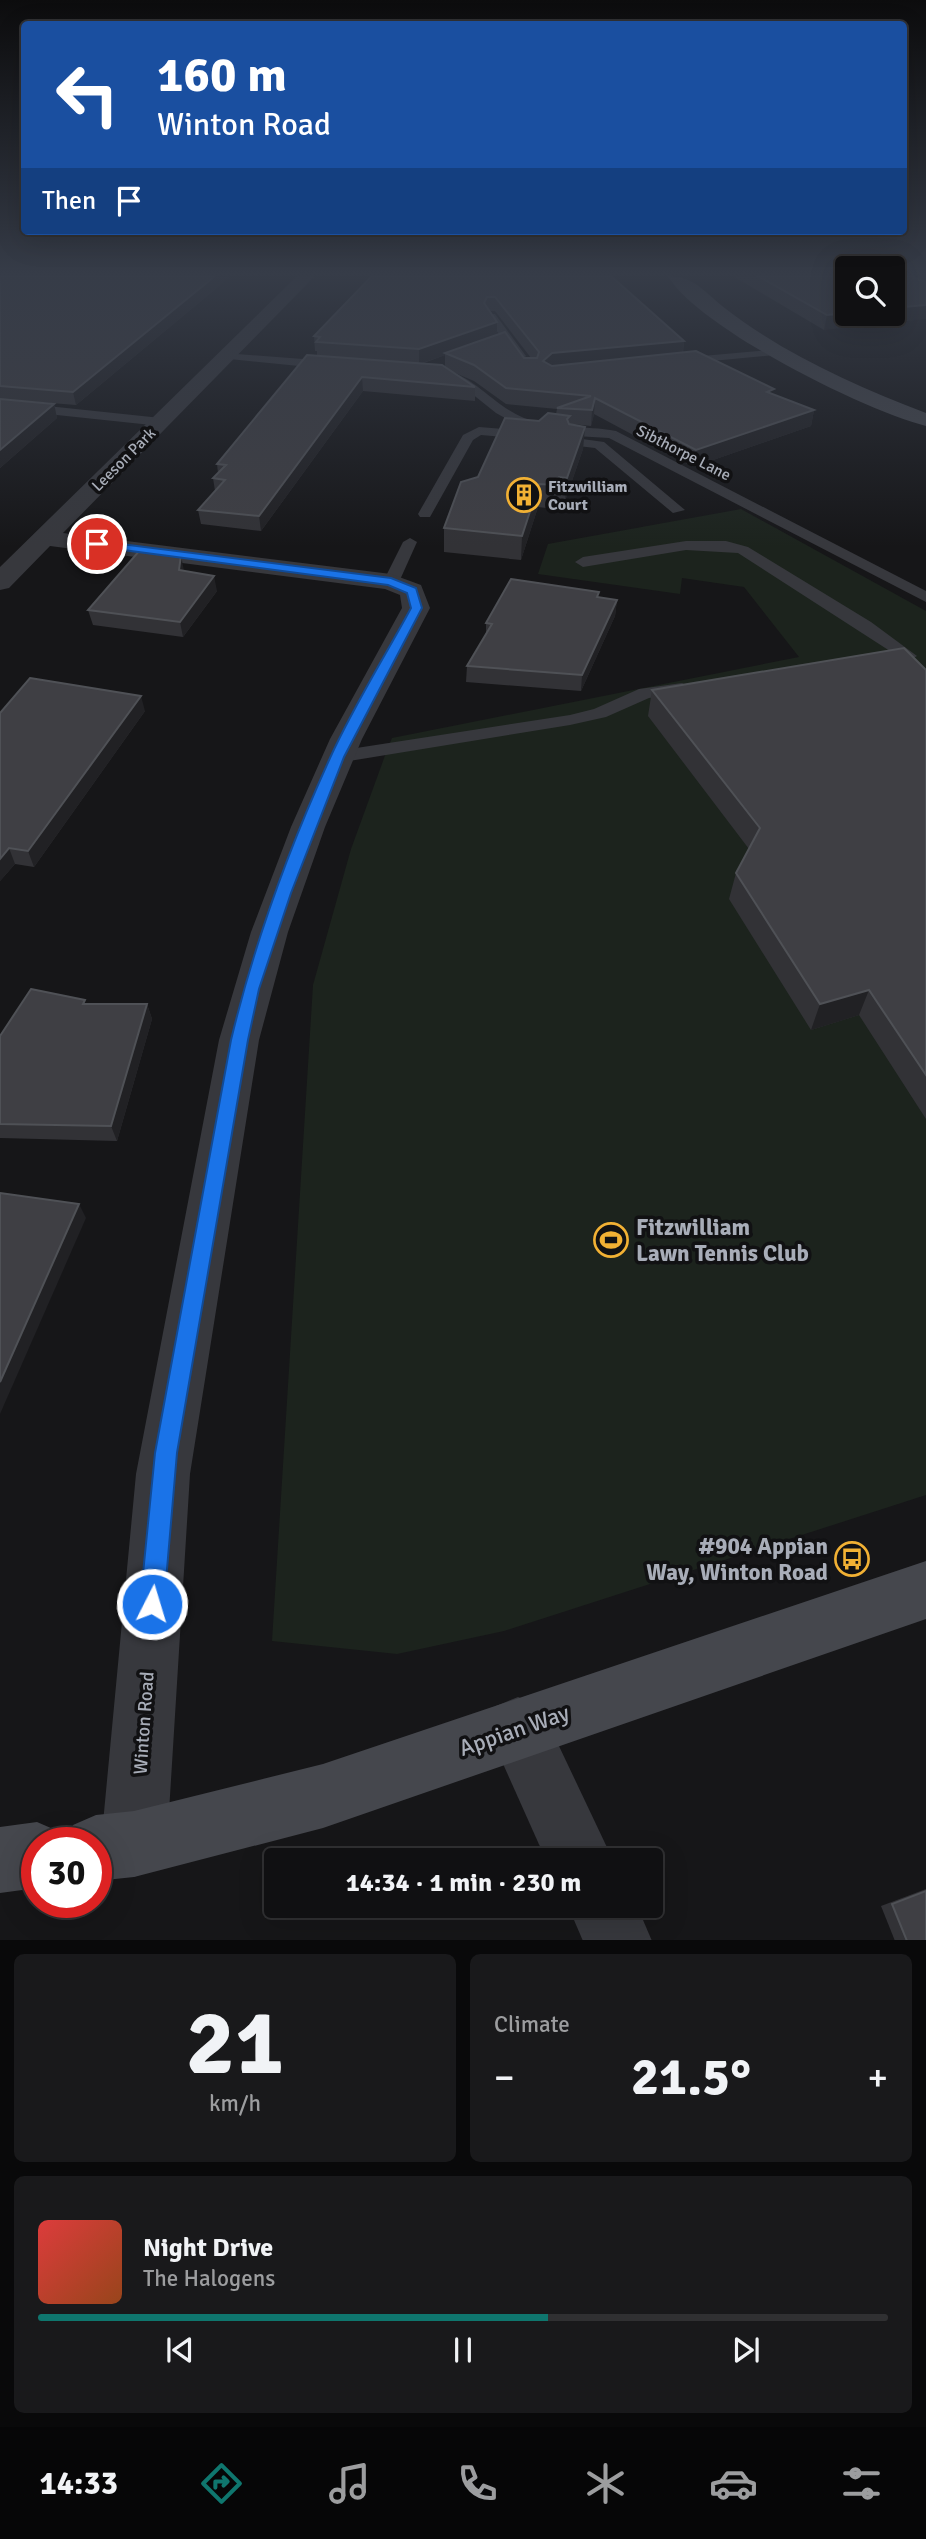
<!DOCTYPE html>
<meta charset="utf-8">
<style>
:root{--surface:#101012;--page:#19191b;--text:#f1f3f6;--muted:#9c9d9f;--line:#303032;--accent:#0f766e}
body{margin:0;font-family:Signika,sans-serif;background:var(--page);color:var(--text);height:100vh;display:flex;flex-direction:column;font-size:26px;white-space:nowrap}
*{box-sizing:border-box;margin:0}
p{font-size:23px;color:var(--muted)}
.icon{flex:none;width:38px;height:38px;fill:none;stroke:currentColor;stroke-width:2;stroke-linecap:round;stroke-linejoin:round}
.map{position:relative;height:1940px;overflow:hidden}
.side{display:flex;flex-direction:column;gap:14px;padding:14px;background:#09090a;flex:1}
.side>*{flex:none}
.top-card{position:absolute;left:21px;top:21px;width:886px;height:214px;border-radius:7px;box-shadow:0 7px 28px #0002,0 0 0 2px var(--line);background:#1a4fa0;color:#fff;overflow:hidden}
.tools{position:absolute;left:835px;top:256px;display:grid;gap:14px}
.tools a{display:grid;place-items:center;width:70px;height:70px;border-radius:7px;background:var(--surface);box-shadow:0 7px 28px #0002,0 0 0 2px var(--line);font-size:35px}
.speed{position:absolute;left:21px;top:1827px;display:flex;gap:14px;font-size:35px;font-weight:700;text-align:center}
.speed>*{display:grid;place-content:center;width:91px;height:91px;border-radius:50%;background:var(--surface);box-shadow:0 7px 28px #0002,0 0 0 2px var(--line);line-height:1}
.speed .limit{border:10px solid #d22;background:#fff;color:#111}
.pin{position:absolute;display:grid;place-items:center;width:60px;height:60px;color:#fff;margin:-30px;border:4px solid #fff;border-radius:50%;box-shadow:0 2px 7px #0007}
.me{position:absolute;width:77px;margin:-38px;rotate:5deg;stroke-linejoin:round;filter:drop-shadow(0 0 5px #0008)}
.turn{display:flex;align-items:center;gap:24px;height:147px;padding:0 21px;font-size:32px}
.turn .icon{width:91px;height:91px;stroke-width:2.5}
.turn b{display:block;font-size:49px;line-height:60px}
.then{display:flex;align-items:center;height:66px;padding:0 21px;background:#0003;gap:14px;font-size:26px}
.big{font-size:52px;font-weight:800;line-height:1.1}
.side .card{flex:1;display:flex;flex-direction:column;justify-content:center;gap:10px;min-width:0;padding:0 24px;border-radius:10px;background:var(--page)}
.side .dial{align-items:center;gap:0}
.dial b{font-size:91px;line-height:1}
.song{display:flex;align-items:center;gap:21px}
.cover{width:84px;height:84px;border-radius:10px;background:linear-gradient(135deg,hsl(0 70% 55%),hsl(20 70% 35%))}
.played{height:7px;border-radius:4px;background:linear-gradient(90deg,var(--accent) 60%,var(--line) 60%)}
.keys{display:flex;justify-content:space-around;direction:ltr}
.heat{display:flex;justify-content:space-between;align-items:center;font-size:38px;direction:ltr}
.side .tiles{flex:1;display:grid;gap:14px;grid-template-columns:1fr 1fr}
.card:last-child{grid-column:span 2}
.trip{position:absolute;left:264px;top:1848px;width:399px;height:70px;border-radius:7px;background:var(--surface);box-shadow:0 7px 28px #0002,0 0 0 2px var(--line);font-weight:800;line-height:70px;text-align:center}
.tabs{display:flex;height:112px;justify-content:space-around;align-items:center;background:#060607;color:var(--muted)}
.tabs .icon{width:49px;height:49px}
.tabs .selected{color:var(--accent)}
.tabs b{font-size:32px;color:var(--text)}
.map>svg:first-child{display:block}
.green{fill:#1c231d}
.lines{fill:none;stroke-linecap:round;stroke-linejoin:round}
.lane{fill:#37383d;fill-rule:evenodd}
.street{fill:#37383d;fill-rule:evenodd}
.secondary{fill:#45474d;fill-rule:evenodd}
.wall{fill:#323236;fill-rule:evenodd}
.shaded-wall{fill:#212124}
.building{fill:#3f3f44;stroke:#4f5156;stroke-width:2}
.route{fill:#1a73e8;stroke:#114b97;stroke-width:2}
.labels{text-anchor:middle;stroke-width:7;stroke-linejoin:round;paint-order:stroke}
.far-street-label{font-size:16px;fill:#a8adb8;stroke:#111113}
.far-poi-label{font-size:16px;font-weight:bold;fill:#a8adb8;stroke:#111113;text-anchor:start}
.street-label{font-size:19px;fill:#a8adb8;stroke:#111113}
.near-poi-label{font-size:23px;font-weight:bold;fill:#a8adb8;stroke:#111113;text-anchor:start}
.near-street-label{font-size:23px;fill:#a8adb8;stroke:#111113}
</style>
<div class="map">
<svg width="926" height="1941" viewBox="0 0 926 1941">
<rect width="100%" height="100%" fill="#161618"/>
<path class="green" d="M741,509l185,102v884l-422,136 -107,23 -125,-13 41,-656 38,-136 36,-99 5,-12 407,-81 -55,-70 -62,-9 -2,16 -142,-20 10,-30z"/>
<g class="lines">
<g class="lane">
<path d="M487,314h8l31,42 -2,2h-8l-30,-42z"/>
<path d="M781,349l6,3 -2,2 -105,10 -6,-3 6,-3z"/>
<path d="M224,353l105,8 6,4 -6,4 -109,-11v-4z"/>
<path d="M440,369c35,6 52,36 84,49 30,12 61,7 92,13l310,160v11l-317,-164 -50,-3 -43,-11 -20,-11 -40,-32 -20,-5 -2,-3z"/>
<path d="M0,401l161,17 6,4 -6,4 -161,-17z"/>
<path d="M479,427l49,4 6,4 -6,4 -47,-4 -8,5 -43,77h-10l-2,-3 45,-79z"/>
<path d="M575,438l29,4 81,68 -12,3 -78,-65 -25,-3 -2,-3z"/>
<path d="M410,538l7,4 -18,40 -8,5 -6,-2 -2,-3 20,-40z"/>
<path d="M686,541h40l22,6 123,75 46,34 -9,5 -24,2 -3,-4 3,-4 9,-2 -155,-100 -52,-3 -103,17 -8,-5 8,-5z"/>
<path d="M682,683l9,5 -3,4 -39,6 -43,19 -36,8 -233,38 -9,-6 9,-6 233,-36 24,-6 45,-20z"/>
</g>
<g class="street">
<path d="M297,276h18l-252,257 328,41 30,11 9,23 -68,131 -37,88 -37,105 -29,108 -69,434 -23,370 -10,23 -23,10 -23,-10 -10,-23 35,-370 83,-434 32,-108 40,-105 39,-88 72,-131 -2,-13 -15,-6 -335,-43 -41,42 -9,2v-23z"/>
<path d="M518,1697l22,9 73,154h-67l-59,-132 9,-22z"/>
<path d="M568,1906h69l15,35h-69z"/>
</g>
<g class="secondary">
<path d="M668,276c27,0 37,17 58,33 60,46 130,77 200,104v13c-59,-14 -229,-99 -258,-150z"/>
<path d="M926,1561v58l-603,209 -189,49 -38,4v-38h-31l8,-18 23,-10 38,-4 189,-47z"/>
<path d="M37,1822l23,10 5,11h-28v45l-37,5v-66z"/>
</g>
</g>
<g class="wall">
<path d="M0,276h230l-17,15 -137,114 -50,-4 28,3 3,14 -57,50z"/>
<path d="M372,276h239l73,65 -1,12 90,41 41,16 -3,16 -118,41 -99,-53 -3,12 -19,-2 13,3 -2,22 -18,52 -8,-1 -2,9 -17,-2 -17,53 -77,-8v-24l34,-51 61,-56 17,-7 1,-5 -51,-5 -32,-23 -26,-11 27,17v14l-112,-10 -102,140 -60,-7 -3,-14 17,-19 -2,-13 5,-5 -1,-9 100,-108v-5h-2l-1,-15zM490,311h5l36,47h-7l-27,-23v-13zM445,355v12l-24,-3z"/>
<path d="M733,276h114l-23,54z"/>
<path d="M915,276h11v6z"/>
<path d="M184,571l33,20 -34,46 -90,-12 -5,-15z"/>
<path d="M599,597l18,3 -2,16 -34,75 -115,-9 1,-16 19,-31v-12z"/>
<path d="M926,670v449l-67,-104 -48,15 -82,-131 7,-26 13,-24 -101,-133 4,-26z"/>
<path d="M145,711l-111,156 -19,-3 -15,17v-168z"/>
<path d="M86,1004h61l5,15 -35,122 -117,-3v-102z"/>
<path d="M926,1889v52h-31l-14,-35z"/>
</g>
<g class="shaded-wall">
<path d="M215,276h15l-17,15 -137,114 -3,-13z"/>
<path d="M926,305v14l-102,11 3,-15 20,-2h45v-5z"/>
<path d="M497,322v15l-52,16v2l-26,9v-15z"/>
<path d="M684,341l-2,15 -139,20v-15l9,-8z"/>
<path d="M362,377l1,14 -102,140 -2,-15z"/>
<path d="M595,398l-1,16 -3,12 1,-16z"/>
<path d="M54,404l3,14 -57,50v-18z"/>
<path d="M814,410l-3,16 -118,41 3,-17z"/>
<path d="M585,427l-2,22 -18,52 2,-23z"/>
<path d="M559,477l-2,23 -2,9 1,-24z"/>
<path d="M539,484l-1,23 -17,53 1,-24z"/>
<path d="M181,555l3,16 -5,-1z"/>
<path d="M214,576l3,15 -34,46 -3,-15z"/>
<path d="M617,600l-2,16 -34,75 1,-16z"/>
<path d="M141,696l4,15 -111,156 -6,-16z"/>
<path d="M9,848l6,16 -15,17v-22z"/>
<path d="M869,990l-10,25 -48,15 9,-26z"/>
<path d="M147,1004l5,15 -35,122 -6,-15z"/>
<path d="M79,1204l7,14 -86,196v-32z"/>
</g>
<g class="building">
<path d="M0,276h215l-142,116 -73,-6z"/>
<path d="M372,276h239l73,65 -132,12 -9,8 9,5 144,-15 78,38 -7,3 47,18 -118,40 -101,-52 -3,12 -35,-2 34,-12 -85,-8 -32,-23 -29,-12 60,-21 19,26h13l2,-6 -44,-55h-8l-3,6 13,19 -78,27 -103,-7 4,-5 -6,-1z"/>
<path d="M758,276h89v37l-20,2z"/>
<path d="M892,276h19l15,6v23l-34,3z"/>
<path d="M307,355l135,10 33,22 -113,-10 -103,139 -61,-6 27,-30 -12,-2 13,-13 -9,-1z"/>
<path d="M0,399l54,5 -54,46z"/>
<path d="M548,413l22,3 -3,3 2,5 16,3 -18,51 -8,-1 -3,8 -17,-1 -17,52 -78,-8 17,-46 17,-5 27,-59 34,3z"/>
<path d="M140,550l41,5 -2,15 35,6 -34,46 -92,-12z"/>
<path d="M511,579l88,13 -2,5 20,3 -35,75 -115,-9 25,-42 -6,-1z"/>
<path d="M904,648l22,22v405l-57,-85 -49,14 -84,-131 24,-45 -108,-138z"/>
<path d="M30,678l111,18 -113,155 -19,-3 -9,11v-146z"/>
<path d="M31,989l54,11 -2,4h64l-36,122 -111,-2v-88z"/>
<path d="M0,1193l79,11 -79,178z"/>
<path d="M926,1891v50h-19l-15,-37z"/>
</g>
<linearGradient id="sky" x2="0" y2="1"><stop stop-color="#0c0c0d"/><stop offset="0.5" stop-color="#363c48"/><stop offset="1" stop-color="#363c48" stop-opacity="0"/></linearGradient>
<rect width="926" height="547" fill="url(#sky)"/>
<path class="route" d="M97,541l294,37 25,10 6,20 -78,149 -53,136 -32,96 -11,51 -71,413 -13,151 -3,9 -9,3 -8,-3 -4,-9 15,-151 76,-413c23,-96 58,-192 99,-282 23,-51 54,-100 81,-150l-4,-15 -19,-8 -295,-39v-4z"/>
<defs>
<g id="building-ring" transform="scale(1.75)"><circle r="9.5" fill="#111113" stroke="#f2b134" stroke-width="1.5"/><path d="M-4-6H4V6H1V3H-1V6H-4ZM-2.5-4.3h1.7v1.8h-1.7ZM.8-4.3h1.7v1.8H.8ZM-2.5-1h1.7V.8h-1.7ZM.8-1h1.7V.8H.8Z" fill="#f2b134"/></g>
<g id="stadium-ring" transform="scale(1.75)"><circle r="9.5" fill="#111113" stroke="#f2b134" stroke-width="1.5"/><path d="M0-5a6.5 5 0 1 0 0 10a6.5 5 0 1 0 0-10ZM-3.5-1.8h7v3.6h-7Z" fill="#f2b134"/></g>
<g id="bus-ring" transform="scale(1.75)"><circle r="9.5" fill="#111113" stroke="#f2b134" stroke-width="1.5"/><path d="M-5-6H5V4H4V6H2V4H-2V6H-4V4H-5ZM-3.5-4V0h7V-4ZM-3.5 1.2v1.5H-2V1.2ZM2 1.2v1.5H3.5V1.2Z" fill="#f2b134"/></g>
</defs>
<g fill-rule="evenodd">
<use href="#building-ring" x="524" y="495"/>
<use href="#stadium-ring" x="611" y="1240"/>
<use href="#bus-ring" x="852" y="1559"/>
</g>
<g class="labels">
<g class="far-street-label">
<text transform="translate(684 452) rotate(27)" y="6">Sibthorpe Lane</text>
<text transform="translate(123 459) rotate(-45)" y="6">Leeson Park</text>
</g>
<g class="far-poi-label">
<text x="548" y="492">Fitzwilliam<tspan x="548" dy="18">Court</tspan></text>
</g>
<g class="street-label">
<text transform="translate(143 1723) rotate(-86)" y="7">Winton Road</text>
</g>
<g class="near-poi-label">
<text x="636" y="1235">Fitzwilliam<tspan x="636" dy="26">Lawn Tennis Club</tspan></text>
<text x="828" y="1554" text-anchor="end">#904 Appian<tspan x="828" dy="26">Way, Winton Road</tspan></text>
</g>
<g class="near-street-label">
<text transform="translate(514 1730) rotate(-19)" y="8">Appian Way</text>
</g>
</g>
</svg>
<div class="tools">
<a><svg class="icon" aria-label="search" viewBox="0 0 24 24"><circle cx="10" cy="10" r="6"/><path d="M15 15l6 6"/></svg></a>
</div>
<div class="speed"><div class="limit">30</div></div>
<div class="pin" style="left:97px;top:544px;background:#d93025"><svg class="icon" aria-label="arrive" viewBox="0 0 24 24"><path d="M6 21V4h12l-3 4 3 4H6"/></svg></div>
<svg class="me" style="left:152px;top:1604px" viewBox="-20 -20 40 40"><circle r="17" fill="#1a73e8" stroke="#fff" stroke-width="3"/><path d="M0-11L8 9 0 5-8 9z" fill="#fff"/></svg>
<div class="trip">14:34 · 1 min · 230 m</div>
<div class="top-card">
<div class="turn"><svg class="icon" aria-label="left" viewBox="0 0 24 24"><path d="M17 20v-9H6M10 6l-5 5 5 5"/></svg><div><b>160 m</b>Winton Road</div></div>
<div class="then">Then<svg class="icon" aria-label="arrive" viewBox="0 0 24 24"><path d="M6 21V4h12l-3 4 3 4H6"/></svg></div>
</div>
</div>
<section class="side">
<div class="tiles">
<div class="card dial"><b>21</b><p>km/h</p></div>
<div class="card"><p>Climate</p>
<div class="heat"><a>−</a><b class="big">21.5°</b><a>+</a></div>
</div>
<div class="card">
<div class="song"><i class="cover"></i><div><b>Night Drive</b><p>The Halogens</p></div></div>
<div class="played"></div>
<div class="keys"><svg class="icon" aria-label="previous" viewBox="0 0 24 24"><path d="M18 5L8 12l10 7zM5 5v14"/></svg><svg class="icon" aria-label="pause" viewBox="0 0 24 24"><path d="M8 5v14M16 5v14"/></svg><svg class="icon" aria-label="next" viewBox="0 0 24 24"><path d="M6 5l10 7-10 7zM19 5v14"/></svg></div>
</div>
</div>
</section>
<nav class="tabs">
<b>14:33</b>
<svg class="icon selected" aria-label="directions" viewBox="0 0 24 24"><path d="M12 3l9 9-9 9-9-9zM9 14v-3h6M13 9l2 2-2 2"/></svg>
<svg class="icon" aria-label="music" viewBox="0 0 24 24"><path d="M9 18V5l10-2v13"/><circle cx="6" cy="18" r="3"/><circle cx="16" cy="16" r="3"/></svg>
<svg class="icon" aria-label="phone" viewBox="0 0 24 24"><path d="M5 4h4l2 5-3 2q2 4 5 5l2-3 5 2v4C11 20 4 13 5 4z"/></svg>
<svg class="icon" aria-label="climate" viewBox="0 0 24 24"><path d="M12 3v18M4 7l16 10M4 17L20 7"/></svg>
<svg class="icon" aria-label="car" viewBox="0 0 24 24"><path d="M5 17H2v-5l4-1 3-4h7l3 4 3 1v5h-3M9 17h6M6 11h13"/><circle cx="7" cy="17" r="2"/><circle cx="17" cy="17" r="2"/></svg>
<svg class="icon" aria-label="filters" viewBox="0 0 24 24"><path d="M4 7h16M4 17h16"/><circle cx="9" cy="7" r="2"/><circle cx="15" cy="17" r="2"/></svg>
</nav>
